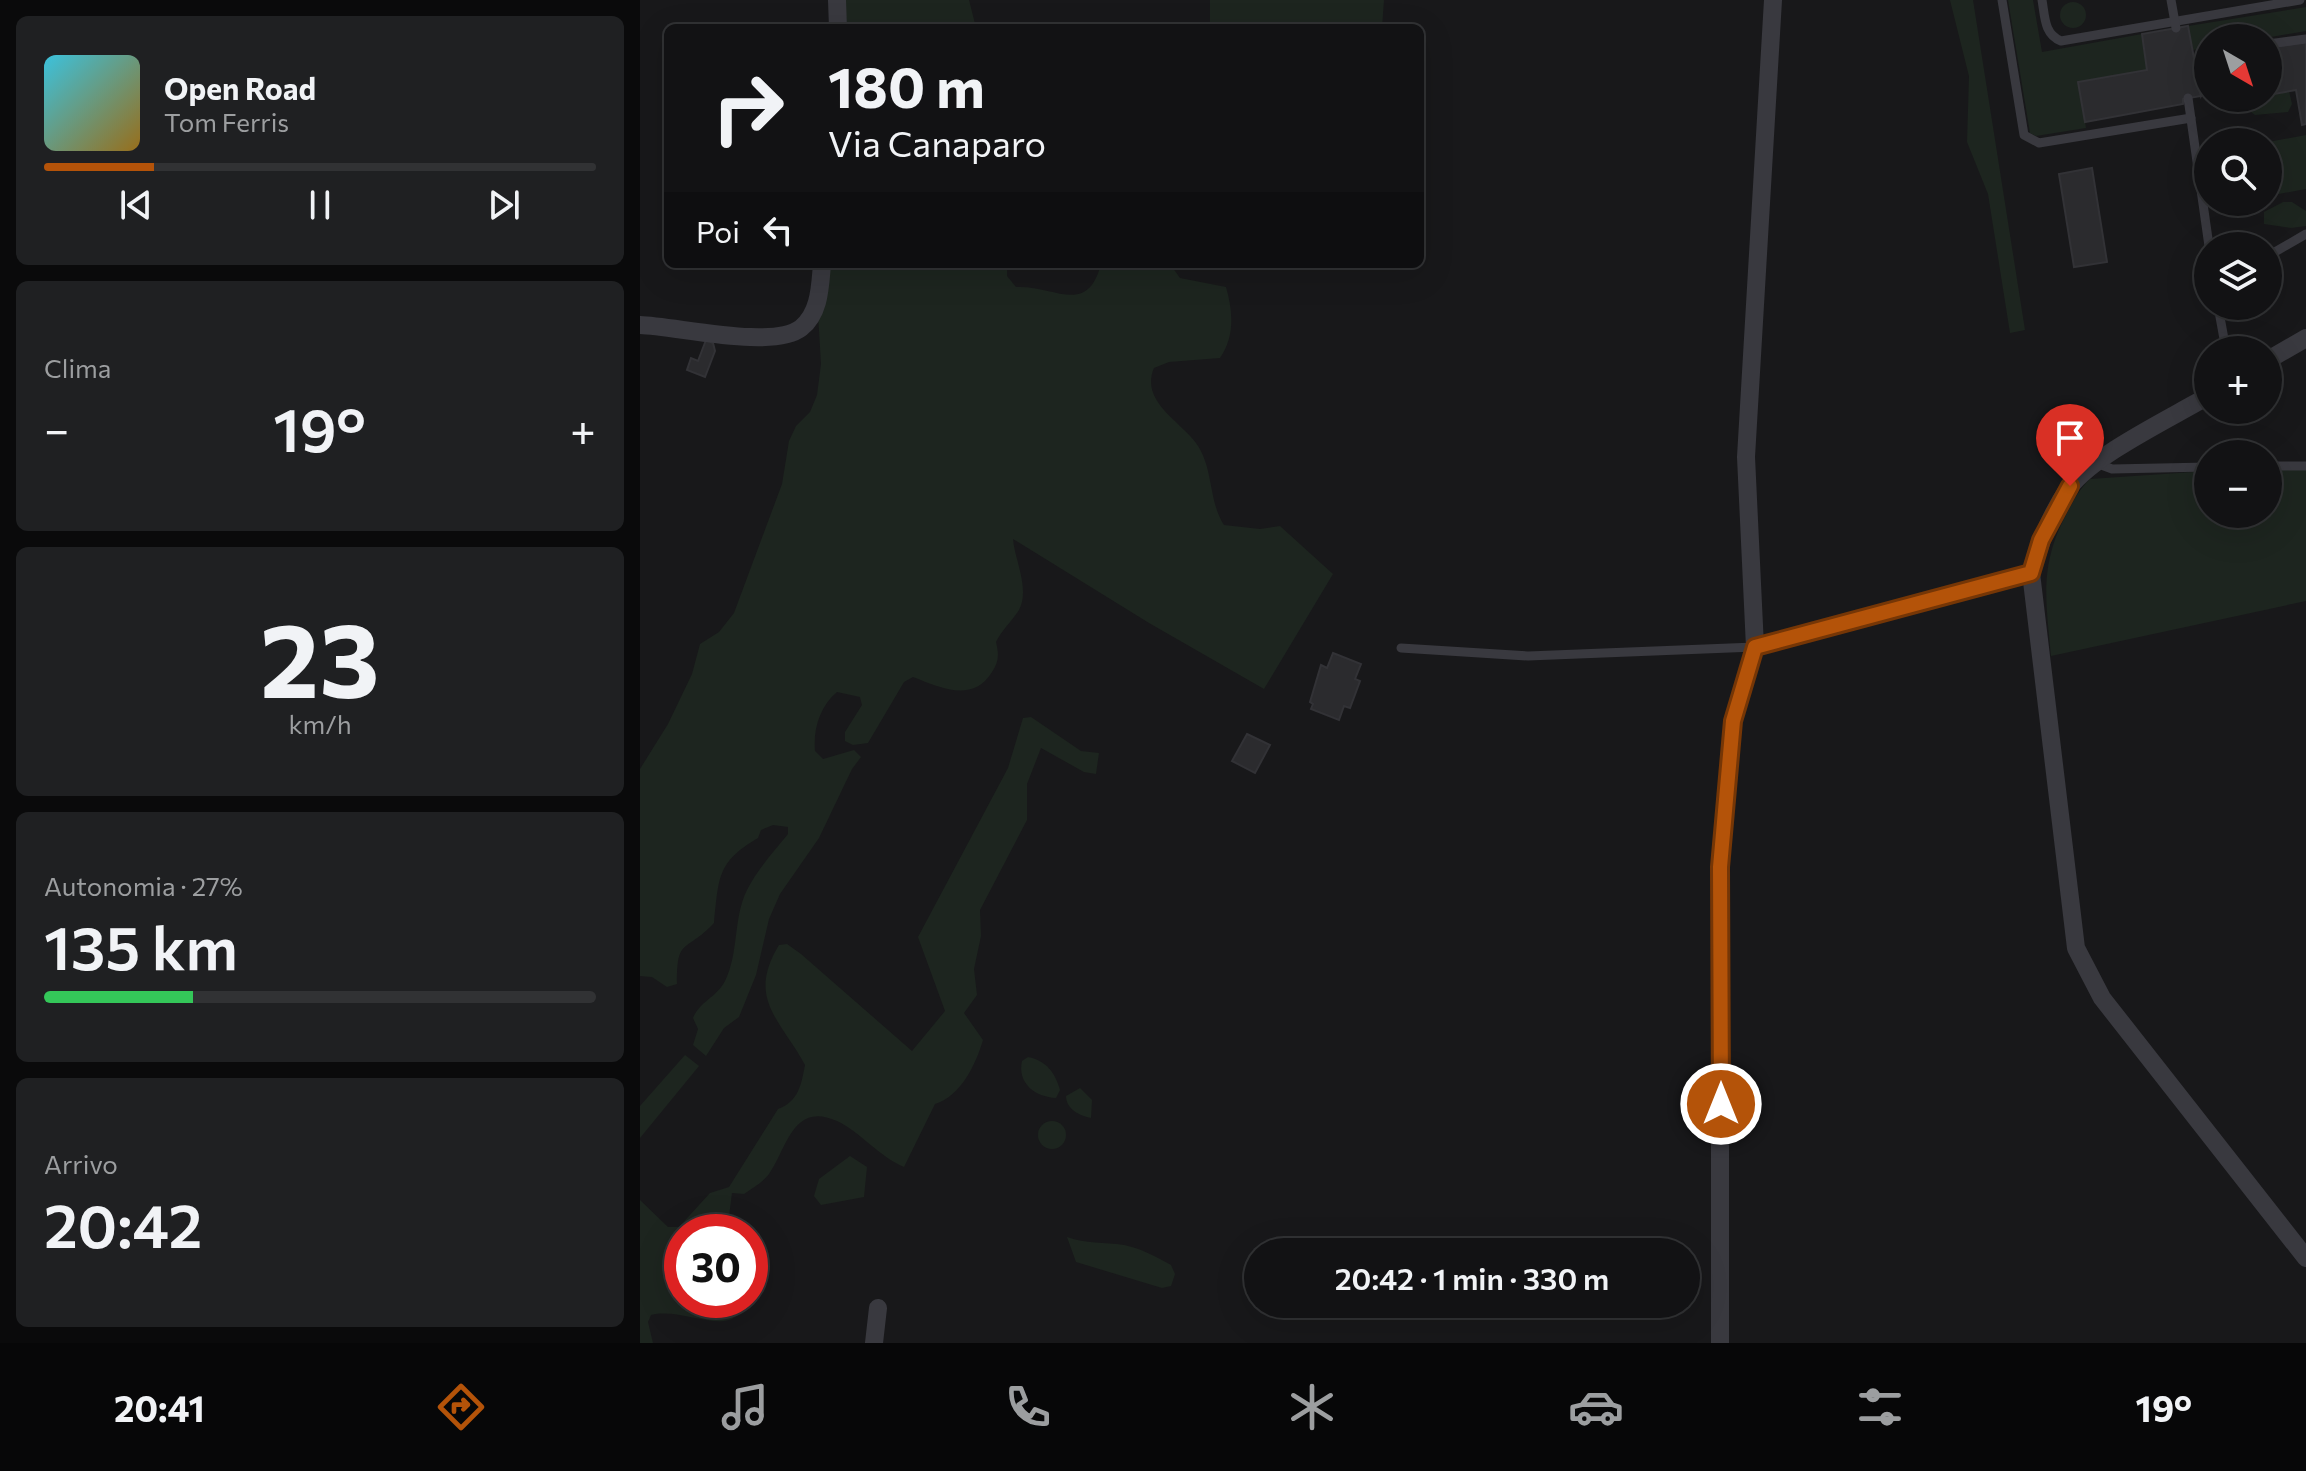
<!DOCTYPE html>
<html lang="it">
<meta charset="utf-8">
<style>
:root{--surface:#121214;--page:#1f2022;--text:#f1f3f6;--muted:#9c9ea0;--line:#313234;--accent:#b45309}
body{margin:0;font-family:Commissioner,sans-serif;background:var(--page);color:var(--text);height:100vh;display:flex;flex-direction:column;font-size:30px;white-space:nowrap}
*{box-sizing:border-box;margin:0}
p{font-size:26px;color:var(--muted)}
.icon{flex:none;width:44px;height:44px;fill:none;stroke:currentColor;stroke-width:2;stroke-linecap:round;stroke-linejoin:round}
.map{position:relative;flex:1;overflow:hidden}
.side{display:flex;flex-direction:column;gap:16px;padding:16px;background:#0a0a0b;width:640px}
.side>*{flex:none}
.banner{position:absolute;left:24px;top:24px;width:760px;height:244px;border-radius:12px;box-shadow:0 8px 32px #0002,0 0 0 2px var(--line);background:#121214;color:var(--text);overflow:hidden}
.needle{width:52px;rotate:141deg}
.tools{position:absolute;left:1554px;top:24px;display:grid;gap:16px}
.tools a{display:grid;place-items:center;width:88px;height:88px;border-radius:50%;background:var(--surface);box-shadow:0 8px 32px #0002,0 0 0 2px var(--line);font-size:40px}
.speed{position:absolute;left:24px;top:1214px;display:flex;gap:16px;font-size:40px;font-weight:700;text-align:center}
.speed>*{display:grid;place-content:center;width:104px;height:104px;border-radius:50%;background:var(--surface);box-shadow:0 8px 32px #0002,0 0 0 2px var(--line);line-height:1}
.speed .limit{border:12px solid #d22;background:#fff;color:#111}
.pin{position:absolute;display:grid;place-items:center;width:68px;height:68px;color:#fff;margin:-82px -34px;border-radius:50% 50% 50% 0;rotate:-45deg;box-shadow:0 0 8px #0007}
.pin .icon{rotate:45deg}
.me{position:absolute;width:88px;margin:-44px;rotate:0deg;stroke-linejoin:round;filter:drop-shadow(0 0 6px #0008)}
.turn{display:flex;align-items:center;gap:28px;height:168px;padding:0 32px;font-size:36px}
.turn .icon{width:104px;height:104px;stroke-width:2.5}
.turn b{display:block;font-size:56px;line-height:68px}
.then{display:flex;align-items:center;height:76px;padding:0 32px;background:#0003;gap:16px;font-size:30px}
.big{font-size:60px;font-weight:600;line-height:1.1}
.side .tile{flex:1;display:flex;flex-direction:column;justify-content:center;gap:12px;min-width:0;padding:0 28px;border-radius:12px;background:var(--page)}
.side .dial{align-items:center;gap:0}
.dial b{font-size:104px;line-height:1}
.song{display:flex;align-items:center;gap:24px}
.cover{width:96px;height:96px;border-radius:12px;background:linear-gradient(135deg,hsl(190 70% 55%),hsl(40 70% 35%))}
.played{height:8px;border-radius:4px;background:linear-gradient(90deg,var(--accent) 20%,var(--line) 20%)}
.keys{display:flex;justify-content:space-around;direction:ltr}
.heat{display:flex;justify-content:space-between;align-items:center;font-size:44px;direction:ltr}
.charge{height:12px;border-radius:6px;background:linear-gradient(90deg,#34c759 27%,var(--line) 0)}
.trip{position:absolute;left:604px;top:1238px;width:456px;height:80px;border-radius:40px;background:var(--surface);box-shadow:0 8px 32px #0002,0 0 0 2px var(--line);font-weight:600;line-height:80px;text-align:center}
.tab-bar{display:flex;height:128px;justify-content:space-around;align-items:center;background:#070708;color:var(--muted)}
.tab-bar .icon{width:56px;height:56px}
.tab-bar .active{color:var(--accent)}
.tab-bar b{font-size:36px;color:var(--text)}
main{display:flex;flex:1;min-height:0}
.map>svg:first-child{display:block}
.green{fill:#1d251f}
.building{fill:#2b2b2e;stroke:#323236;stroke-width:2}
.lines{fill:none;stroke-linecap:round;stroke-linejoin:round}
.lane{stroke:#39393f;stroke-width:9}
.street{stroke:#39393f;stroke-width:18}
.route-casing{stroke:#753606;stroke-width:20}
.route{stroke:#b45309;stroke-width:14}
</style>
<main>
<section class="side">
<div class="tile">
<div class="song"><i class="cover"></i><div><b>Open Road</b><p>Tom Ferris</p></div></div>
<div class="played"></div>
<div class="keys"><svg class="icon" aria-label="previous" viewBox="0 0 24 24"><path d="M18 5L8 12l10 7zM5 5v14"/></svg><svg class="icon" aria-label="pause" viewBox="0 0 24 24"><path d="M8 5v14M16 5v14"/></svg><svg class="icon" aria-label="next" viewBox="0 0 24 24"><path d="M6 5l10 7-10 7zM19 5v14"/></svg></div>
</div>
<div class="tile"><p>Clima</p>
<div class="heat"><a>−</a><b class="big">19°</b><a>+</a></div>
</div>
<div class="tile dial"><b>23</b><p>km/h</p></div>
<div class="tile"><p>Autonomia · 27%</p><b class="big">135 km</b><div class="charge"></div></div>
<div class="tile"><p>Arrivo</p><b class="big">20:42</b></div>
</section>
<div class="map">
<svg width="1666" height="1343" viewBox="0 0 1666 1343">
<rect width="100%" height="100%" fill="#18181a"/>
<g class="green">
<path d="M203,0h126l7,28h-133z"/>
<path d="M570,0h174l-2,28h-172z"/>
<path d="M1310,0h23l52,330 -15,3 -22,-139 -21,-52 2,-66z"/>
<path d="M1368,0h25l9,52 100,-18 5,36 -68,12 7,46 -50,8 -6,-3z"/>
<circle cx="1433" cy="15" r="13"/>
<path d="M1666,7v24l-41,7h-57v10l-15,2 -5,-24z"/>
<path d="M1649,91l3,13 -4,8 -33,3 -8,-6 3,-11h18v-3z"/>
<path d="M1666,135v54l-38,7v-54z"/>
<path d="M1643,202h9l14,9v15l-15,2 -27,-4v-12z"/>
<path d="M184,264h183v12l9,11c39,-2 71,30 85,-23h69l10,14 46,9c7,24 9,49 -6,71l-51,4 -15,6c-14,33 25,52 42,75 18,25 12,57 28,82l36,4 20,-3 53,48 -69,115 -115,-66 -136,-84c2,22 17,50 6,71 -7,11 -17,20 -23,32 3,12 3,20 -4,30 -19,31 -51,16 -79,5l-9,5 -36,61 -15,2 -8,-4v-9l17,-27 -2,-8 -23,-5c-17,14 -24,37 -22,59l8,8 31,-9 7,7 -9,12 -33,69 -39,56 -11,25 -13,56 -17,42 -15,11 -18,28 -13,-11 5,-16 -5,-11c7,-17 23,-20 32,-37 14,-28 8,-63 22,-91 10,-20 27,-39 41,-56v-7l-15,-2 -12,5 -3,8c-41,24 -39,39 -44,85 -29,31 -37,13 -37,61l-10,3 -15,-10 -12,-1v-207l28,-45 24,-50 8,-30 19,-12 15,-19 48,-129 7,-43 7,-15 14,-14 7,-17 4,-31 -3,-50z"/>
<path d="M1666,469v132l-255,55c-5,-55 -12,-90 15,-141 7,-13 13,-26 24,-36l118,-8v43h60v-44z"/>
<path d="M391,717l50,34 18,2 -3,21 -12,-2 -43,-24 -14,36v36l-47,90 1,26 -7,33 3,26 -13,18 19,27c-7,24 -22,56 -48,64l-31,63c-26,-11 -42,-34 -67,-46 -44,-20 -50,27 -68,53 -6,8 -16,14 -25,20l-12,-1 -5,39h-45v68h64c-12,43 -59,6 -95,15l-3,7 5,21h-13v-143l28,27h11l31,-34 19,-6 49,-78c21,-8 23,-24 27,-44 -24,-45 -59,-66 -26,-120l8,-1 14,10 111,97 33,-40 -27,-74 90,-169 15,-50z"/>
<path d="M45,1055l14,11 -59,72v-32z"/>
<path d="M388,1057c19,4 27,16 32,33l-4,8c-21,-1 -39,-15 -34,-37z"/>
<path d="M440,1088l12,12 -1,18c-11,-2 -25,-9 -25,-22z"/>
<circle cx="412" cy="1135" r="14"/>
<path d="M210,1156l17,11 -3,30 -43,8 -7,-9 5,-17z"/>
<path d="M427,1237c19,7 37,5 57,8 16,3 33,12 47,20l4,9 -4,12 -9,2 -86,-26z"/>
</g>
<g class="building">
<path d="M1548,26l13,70 -18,3v5l-98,18 -7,-40 69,-12 -5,-36z"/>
<path d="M1666,42v82l-4,1 -6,-35 -28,5v-47z"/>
<path d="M1568,59v25l-7,12 -6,-35z"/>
<path d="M1578,98h33l-35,6z"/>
<path d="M1452,168l15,94 -33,5 -15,-93z"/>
<path d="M66,340l7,3 2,8 -10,26 -18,-7 4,-12 7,3z"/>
<path d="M693,653l28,11 -6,15 5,2 -10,27 -6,-2 -5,14 -28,-11 2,-5 -3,-2 11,-37 6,3z"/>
<path d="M607,734l23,11 -15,28 -23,-12z"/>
</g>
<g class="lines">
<g class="lane">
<path d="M1362,0l22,135 15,8 152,-25"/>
<path d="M1402,0c3,17 2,34 19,41l239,-41"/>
<path d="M1531,0l5,28"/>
<path d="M1628,44l38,-5"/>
<path d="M1548,98l21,148"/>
<path d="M1628,256l38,-22"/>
<path d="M1578,306l8,44"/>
<path d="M1456,463l16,6 96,-2"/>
<path d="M1628,466h38"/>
<path d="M761,648l127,8 227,-9"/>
</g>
<g class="street">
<path d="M197,0l1,28"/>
<path d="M0,325c36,1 133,25 161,3 19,-15 19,-42 21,-64"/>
<path d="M1628,360l38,-22"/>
<path d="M1568,396c-37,22 -115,59 -139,92 -19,26 -29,56 -38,85l45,375 26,50 204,260"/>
<path d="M1115,647l-9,-190 27,-457"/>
<path d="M234,1343l4,-35"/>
<path d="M1080,1343v-476l13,-146 22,-74 276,-74"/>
</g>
</g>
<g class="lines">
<g class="route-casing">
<path id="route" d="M1081,1104l-1,-237 13,-146 22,-74 276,-74 10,-33 29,-54"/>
</g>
<use href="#route" class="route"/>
</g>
</svg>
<div class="tools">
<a><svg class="needle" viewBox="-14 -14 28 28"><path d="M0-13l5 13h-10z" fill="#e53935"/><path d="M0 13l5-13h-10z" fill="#9c9ea0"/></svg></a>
<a><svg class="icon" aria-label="search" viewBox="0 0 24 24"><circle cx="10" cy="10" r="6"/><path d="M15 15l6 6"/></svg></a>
<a><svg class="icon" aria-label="layers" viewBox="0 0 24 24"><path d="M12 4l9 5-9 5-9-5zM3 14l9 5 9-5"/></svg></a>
<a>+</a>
<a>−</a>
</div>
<div class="speed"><div class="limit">30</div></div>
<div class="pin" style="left:1430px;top:486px;background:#d93025"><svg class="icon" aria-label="arrive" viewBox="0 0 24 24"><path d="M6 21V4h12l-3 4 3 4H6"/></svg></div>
<svg class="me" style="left:1081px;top:1104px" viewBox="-20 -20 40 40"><circle r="17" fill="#b45309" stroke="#fff" stroke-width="3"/><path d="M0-11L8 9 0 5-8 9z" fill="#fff"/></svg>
<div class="trip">20:42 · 1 min · 330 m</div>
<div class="banner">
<div class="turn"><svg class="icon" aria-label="right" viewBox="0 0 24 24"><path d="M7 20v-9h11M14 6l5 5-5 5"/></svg><div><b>180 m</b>Via Canaparo</div></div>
<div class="then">Poi<svg class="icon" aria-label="left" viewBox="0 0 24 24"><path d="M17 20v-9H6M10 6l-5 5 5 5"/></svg></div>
</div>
</div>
</main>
<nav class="tab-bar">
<b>20:41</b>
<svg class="icon active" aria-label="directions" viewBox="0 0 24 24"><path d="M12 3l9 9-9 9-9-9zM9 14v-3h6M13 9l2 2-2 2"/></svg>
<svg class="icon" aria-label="music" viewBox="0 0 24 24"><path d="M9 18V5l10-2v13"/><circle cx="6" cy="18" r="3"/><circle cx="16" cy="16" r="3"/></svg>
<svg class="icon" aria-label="phone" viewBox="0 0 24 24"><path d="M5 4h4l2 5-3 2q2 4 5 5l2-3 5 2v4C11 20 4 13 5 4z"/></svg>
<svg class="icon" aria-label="climate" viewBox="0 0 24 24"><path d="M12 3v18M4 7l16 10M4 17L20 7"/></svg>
<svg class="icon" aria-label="car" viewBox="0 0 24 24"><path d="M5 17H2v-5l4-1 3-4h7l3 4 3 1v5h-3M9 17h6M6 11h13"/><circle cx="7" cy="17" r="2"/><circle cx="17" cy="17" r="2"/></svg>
<svg class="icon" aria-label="filters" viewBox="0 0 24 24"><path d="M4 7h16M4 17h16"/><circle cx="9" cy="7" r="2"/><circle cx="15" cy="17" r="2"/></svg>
<b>19°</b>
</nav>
